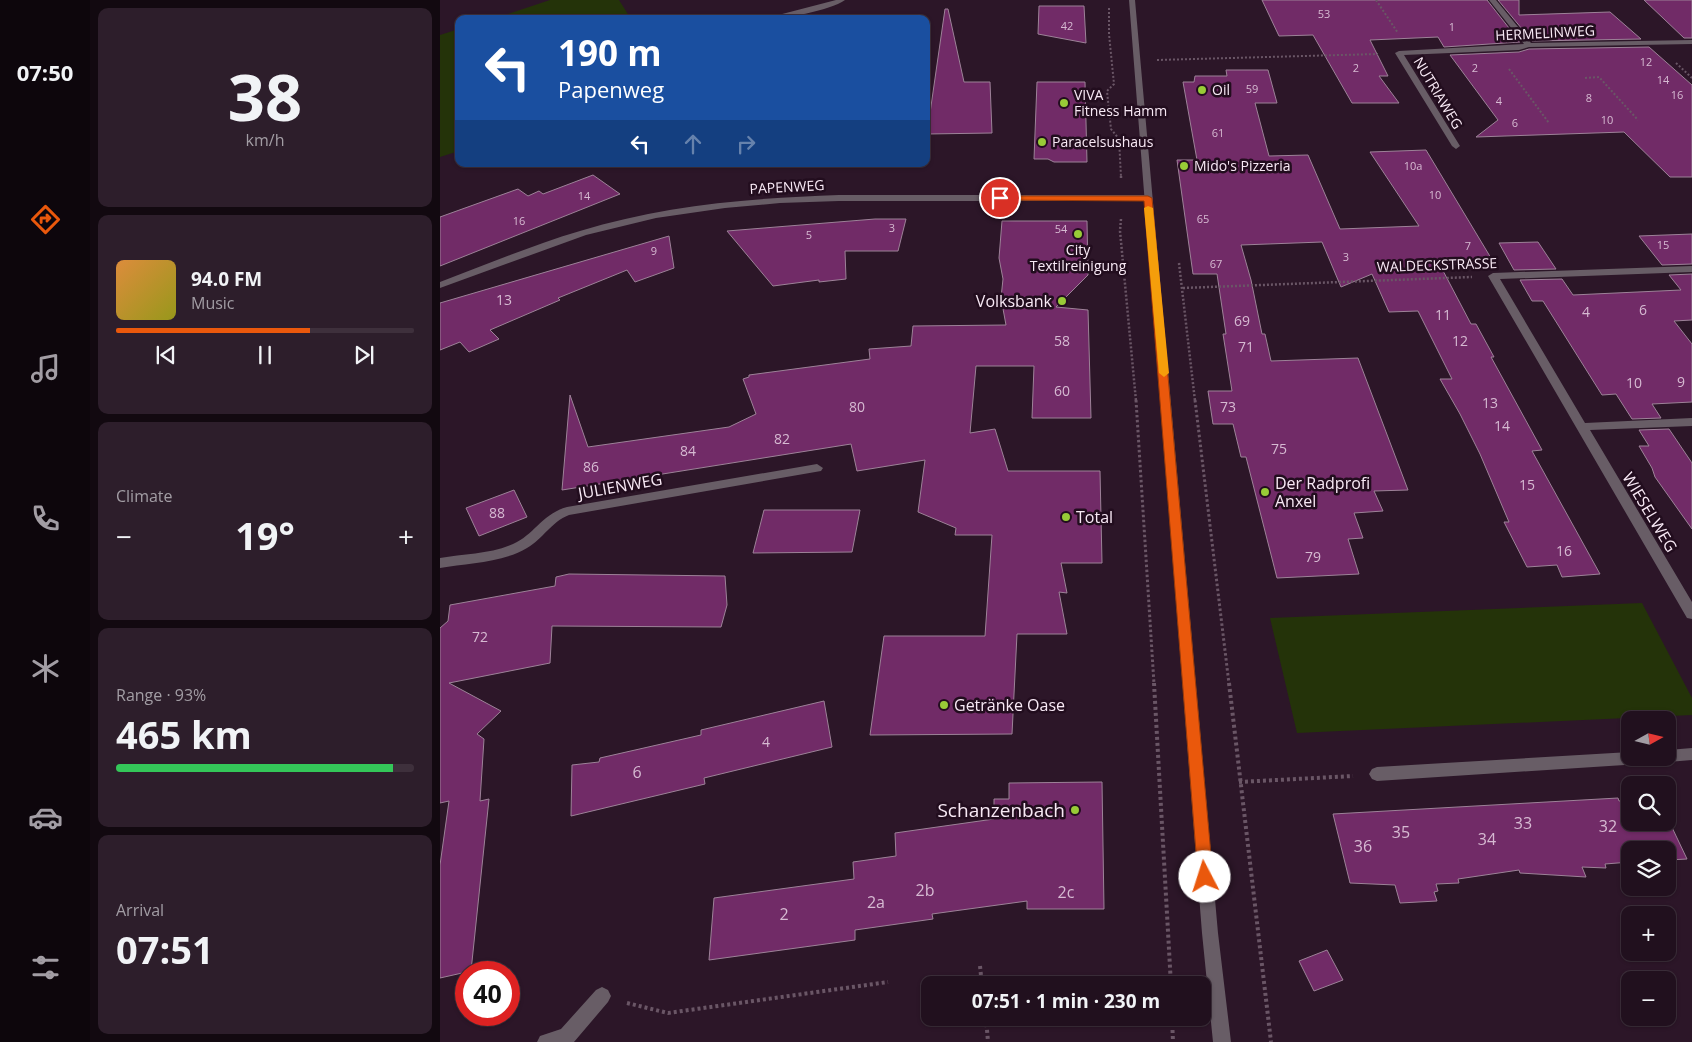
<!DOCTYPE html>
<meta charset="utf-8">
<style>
:root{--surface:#21101e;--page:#2d1e2b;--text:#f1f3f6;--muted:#a29da4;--line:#3e303c;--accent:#ea580c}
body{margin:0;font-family:"Open Sans",sans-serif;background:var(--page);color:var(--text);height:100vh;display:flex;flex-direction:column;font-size:19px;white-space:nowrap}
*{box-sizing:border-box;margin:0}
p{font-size:16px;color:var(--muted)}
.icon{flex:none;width:28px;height:28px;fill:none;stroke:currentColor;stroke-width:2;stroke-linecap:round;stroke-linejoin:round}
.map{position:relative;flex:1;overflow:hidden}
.side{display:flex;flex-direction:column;gap:8px;padding:8px;background:#120910;width:350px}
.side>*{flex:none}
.guide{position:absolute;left:15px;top:15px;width:475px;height:152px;border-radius:10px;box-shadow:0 1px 4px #0004,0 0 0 1px var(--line);background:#1a4fa0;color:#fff;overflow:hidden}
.needle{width:32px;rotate:82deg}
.buttons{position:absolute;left:1181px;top:711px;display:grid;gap:10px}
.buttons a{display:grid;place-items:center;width:55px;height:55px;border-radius:10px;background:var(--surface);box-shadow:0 1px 4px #0004,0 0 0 1px var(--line);font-size:25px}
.speed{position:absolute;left:15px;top:961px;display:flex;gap:10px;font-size:25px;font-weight:700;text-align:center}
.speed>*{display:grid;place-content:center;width:65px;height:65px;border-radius:50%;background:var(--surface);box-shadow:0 1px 4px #0004,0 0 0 1px var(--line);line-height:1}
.speed .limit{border:8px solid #d22;background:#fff;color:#111}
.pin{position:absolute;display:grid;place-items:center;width:42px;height:42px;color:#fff;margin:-21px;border:2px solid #fff;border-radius:50%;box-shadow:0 1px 5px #0007}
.me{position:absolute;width:55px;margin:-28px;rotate:355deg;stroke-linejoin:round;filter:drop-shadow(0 0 4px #0008)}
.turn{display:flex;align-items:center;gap:18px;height:105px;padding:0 20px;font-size:22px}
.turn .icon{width:65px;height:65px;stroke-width:2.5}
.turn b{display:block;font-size:35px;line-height:42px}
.lanes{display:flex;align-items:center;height:48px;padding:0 20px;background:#0003;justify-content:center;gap:25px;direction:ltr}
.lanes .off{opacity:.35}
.big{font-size:38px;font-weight:700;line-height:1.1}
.side .widget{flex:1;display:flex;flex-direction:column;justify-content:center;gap:8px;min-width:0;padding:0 18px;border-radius:10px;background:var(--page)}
.side .dial{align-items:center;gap:0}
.dial b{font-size:65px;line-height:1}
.song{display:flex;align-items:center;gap:15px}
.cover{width:60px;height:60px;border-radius:8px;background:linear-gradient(135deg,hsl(30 70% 55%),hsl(60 70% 35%))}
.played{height:5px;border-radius:2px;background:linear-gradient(90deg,var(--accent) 65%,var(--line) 65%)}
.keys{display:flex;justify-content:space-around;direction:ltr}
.heat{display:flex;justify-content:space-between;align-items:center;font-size:28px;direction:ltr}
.charge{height:8px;border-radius:4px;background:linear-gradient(90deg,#34c759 93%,var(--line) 0)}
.trip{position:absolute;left:481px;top:976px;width:290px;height:50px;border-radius:10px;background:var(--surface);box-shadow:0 1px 4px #0004,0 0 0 1px var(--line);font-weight:700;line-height:50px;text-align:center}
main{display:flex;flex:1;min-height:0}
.tabs{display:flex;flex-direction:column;width:90px;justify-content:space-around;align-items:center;background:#0d060c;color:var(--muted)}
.tabs .icon{width:35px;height:35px}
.tabs .current{color:var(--accent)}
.tabs b{font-size:22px;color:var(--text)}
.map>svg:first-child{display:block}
.green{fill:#243309}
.building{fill:#712b67;stroke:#9d8298}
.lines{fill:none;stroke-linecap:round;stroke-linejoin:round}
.path-far3{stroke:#6a5666;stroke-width:2;stroke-dasharray:2 2;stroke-linecap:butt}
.path-far2{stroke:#6a5666;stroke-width:2.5;stroke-dasharray:2 2;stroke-linecap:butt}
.path-far1{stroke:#6a5666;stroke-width:3;stroke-dasharray:2.5 2.5;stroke-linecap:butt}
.path{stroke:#6a5666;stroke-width:4;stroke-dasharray:3 3;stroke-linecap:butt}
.service{fill:#685d66;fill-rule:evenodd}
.minor{fill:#685d66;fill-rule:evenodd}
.tertiary{fill:#685d66;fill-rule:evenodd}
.route{fill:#ea580c;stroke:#983908}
.slow{fill:#f59e0b}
.poi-dot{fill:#98cb37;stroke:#220d1e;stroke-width:2}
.labels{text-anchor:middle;stroke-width:5;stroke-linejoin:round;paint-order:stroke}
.far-number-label{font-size:11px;fill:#d6bad2}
.far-street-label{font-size:14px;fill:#f8e9f5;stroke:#220d1e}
.far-poi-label{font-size:14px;fill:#f8e9f5;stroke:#220d1e;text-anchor:start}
.number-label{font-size:14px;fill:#d6bad2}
.poi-label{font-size:16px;fill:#f8e9f5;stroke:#220d1e;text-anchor:start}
.street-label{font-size:16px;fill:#f8e9f5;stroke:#220d1e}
.near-number-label{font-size:16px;fill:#d6bad2}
.near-poi-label{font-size:19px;fill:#f8e9f5;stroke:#220d1e;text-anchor:end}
</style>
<main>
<nav class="tabs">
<b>07:50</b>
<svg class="icon current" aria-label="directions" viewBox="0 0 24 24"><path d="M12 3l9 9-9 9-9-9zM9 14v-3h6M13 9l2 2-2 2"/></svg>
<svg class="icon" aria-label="music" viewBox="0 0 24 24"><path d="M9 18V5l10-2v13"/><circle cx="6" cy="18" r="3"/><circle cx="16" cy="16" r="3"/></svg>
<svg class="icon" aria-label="phone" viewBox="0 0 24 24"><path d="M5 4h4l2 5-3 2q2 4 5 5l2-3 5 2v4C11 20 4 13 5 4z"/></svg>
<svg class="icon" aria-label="climate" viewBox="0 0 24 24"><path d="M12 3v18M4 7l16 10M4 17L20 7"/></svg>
<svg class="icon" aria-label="car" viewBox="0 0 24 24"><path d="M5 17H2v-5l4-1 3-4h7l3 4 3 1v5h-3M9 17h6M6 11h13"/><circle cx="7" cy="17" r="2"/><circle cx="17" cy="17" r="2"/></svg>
<svg class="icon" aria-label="filters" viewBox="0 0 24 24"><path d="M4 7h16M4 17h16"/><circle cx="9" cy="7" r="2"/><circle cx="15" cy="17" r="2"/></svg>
</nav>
<section class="side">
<div class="widget dial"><b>38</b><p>km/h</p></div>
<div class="widget">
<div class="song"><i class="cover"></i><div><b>94.0 FM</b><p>Music</p></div></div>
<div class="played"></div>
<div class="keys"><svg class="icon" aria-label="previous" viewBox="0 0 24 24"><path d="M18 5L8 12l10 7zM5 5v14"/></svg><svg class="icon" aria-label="pause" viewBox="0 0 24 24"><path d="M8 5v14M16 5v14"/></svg><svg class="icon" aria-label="next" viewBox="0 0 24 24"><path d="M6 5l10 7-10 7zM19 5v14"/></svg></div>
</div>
<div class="widget"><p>Climate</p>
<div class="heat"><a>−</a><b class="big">19°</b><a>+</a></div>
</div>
<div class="widget"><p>Range · 93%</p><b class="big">465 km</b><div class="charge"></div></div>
<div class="widget"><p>Arrival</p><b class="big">07:51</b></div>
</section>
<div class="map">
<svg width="1252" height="1042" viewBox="0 0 1252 1042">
<rect width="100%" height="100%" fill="#2c1628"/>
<g class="green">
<path d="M110,0h69l12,19h-138z"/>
<path d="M19,29v122l-19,6v-122z"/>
<path d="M1202,603l50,95v17l-395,18 -27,-115z"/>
</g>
<g class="building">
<path d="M822,0h225l33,42 -76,5 -6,-10 -68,3 18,36h-9l20,27h-47l-39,-68 -34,1z"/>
<path d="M1058,0h21v15l91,-3 31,27 -109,2z"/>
<path d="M1204,0h48v38h-8z"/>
<path d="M599,6h45l2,37 -48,-9z"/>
<path d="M505,9h3l16,73h26l2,51 -65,1z"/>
<path d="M1209,47l43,38v92h-22l-46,-45 -148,5 22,-17 -48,-65 69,-3 10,-3z"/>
<path d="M786,70h42l9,33h-22l14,53 39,-1 32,74 79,-3 -49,-74 56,-2 68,113 -54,2 31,59h5l18,33h-3l51,93 -10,1 68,123 -38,3 -5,-12 -30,2 -23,-45h5l-29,-68 -20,-40 -20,-35h12l-34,-68 -29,1 -17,-38 -31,13 -19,-45 -81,3 10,35 11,54h3l6,27 87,-3 50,132 -34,1 9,20 -29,2 9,25 -15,1 11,35 -82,4 -31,-121h-5l-8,-33h-20l-5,-33h24l-9,-57h3l-9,-60h-24l-16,-114h20l-14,-78h11l1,-6h32z"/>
<path d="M597,82h48l2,80h-33l-6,-3h-14z"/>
<path d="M153,175l27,19 -180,72v-49l78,-28 10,7 11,-5 4,3z"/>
<path d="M435,219h31l-8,32h-53l1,28 -27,3v-2l-46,6 -46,-55z"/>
<path d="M562,221h85l1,54 -32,32 32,3 3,108h-59l2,-52h-58l-6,67 25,-4 13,42h92l2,92h-41l6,30 -8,-1 8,42h-50l-5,100 -142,1 14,-99h101l7,-101h-37l1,-7 -38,-16 7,-52 -68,11 -6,-27 -289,46 8,-95 18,52 141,-20 27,-13 -13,-35 6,-2v-2l121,-16 -1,-10 42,-3 2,-20 93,-1 -5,-27 2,-19 -4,-21z"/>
<path d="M1252,234v30l-30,1 -23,-29z"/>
<path d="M229,236l5,32 -39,14 -8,-12 -69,28 2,2 -70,30 9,9 -30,13 -9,-10 -20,8v-47z"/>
<path d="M1098,242l18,27 -42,1 -15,-27z"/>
<path d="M1252,274v46l-18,1 18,23v58l-40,2 9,14 -29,1 -16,-25 -14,1 -59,-94h-11l-12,-21 42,-1 11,16 21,-1 87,-4 -12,-15z"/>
<path d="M1229,429l23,34v66l-37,-52 -3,-9 -13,-22h10l-10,-16z"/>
<path d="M74,490l13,27 -48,19 -13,-28z"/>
<path d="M324,510h96l-8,42 -99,1z"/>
<path d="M129,574l156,2 2,29 -6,22 -169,-1 -2,37 -101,20 52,28 -24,23 7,5 -4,62 9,-2 -18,172 -31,7v-113l9,-64 -9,2v-175l8,-7 2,-16 105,-19 1,-9z"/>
<path d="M384,701l8,46 -128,31 1,6 -134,32 1,-51 27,-3 1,-4 101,-23v-5z"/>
<path d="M662,782l2,127h-77v-8l-95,13 1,5 -78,11v10l-146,20 5,-62 140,-19 -1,-17 43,-6 -1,-23 99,-14v-20h15v-16z"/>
<path d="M1178,798l1,3 11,-1v22h38v-3l19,40 -19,1v-10h-38v12l-25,2 1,4 -24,-1 4,10 -66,-4 -1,-3 -61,9 1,4 -23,1 2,7 -4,1 3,9 -37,2 -5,-18 -45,-2 -17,-69z"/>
<path d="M887,950l16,30 -29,11 -15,-30z"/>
</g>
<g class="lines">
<g class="path-far3">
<path d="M936,0l22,33"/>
<path d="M669,8v26l5,50 -7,7 4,38 8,10 2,38"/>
<path d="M717,60l221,-6"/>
<path d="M1236,63l16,15"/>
<path d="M1069,69l40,54"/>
<path d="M1145,78l14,-1 39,43"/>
</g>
<g class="path-far2">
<path d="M681,176v2"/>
<path d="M681,219l-1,12 16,170"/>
<path d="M739,263l16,138"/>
<path d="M743,288l289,-11"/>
</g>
<g class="path-far1">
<path d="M696,400l18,284"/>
<path d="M755,400l34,284"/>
</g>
<g class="path">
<path d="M714,683l17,302"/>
<path d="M789,683l42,359"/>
<path d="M799,782l114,-6"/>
<path d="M540,966l2,19"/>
<path d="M187,1003l41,10 220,-31"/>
<path d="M546,1018l2,24"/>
<path d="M732,1018l1,24"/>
</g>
<g class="service">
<path d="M1252,748v12l-24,2 -5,-2 -2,-2h7v-8z"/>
<path d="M1190,752v6h17l-2,5 -5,1 -263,17 -5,-2 -3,-5 3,-5 5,-2z"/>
</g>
<g class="minor">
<path d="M396,0h9c-15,11 -63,19 -82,19z"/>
<path d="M1049,0h7l35,43 161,-3v4l-163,3 -10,3 -115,5 56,91 -4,3 -4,-3 -57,-93 4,-2 125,-7z"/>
<path d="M399,195h309l5,3 -5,3h-309l-59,2 -55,5 -69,10 -70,17 -146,53v-6c46,-17 92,-37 140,-51 84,-26 172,-33 259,-36z"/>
<path d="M1252,266v6l-192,7 85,144 107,-5v8l-102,4 102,172v17l-5,-1 -199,-342 5,-3z"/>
<path d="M377,464l6,4 -2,3 -252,44c-18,7 -26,24 -42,33 -25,15 -60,15 -87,20v-10c23,-4 51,-4 73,-14 21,-9 29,-30 54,-37z"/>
<path d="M162,987l6,3 3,6 -3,6 -34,40h-37l3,-6 21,-7 35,-39z"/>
</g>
<path class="tertiary" d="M689,0h6l83,933 13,109h-18l-11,-109z"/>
</g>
<path class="route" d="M560,196h148l4,2 61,679 -3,4 -5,2 -5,-2 -2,-4 -54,-676 -147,-1v-3z"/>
<path class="slow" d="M708,206l5,2 16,165 -5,4 -5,-4 -15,-165z"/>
<g class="poi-dot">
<circle cx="762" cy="90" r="5"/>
<circle cx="624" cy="103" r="5"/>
<circle cx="602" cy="142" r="5"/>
<circle cx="744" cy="166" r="5"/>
<circle cx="638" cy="234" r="5"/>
<circle cx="622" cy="301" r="5"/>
<circle cx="825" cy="492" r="5"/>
<circle cx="626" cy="517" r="5"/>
<circle cx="504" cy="705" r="5"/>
<circle cx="635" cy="810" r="5"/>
</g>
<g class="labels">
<g class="far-number-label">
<text x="884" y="18">53</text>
<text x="627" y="30">42</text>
<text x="1012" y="31">1</text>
<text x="1206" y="66">12</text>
<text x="916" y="72">2</text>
<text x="1035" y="72">2</text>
<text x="1223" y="84">14</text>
<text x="812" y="93">59</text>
<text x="1237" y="99">16</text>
<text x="1149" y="102">8</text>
<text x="1059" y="105">4</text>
<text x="1167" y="124">10</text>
<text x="1075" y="127">6</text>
<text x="778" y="137">61</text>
<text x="973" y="170">10a</text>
<text x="995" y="199">10</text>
<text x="144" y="200">14</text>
<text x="763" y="223">65</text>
<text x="79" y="225">16</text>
<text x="452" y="232">3</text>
<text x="621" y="233">54</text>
<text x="369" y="239">5</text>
<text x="1223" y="249">15</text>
<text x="1028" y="250">7</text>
<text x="214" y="255">9</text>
<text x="906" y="261">3</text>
<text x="776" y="268">67</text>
</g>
<g class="far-street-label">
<text transform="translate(1105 33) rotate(-3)" y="5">HERMELINWEG</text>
<text transform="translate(998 93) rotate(59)" y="5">NUTRIAWEG</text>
<text transform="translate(347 187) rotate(-3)" y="5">PAPENWEG</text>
<text transform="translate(997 265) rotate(-2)" y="5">WALDECKSTRASSE</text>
</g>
<g class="far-poi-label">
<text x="772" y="95">Oil</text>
<text x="634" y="100">VIVA<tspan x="634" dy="16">Fitness Hamm</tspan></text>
<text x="612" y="147">Paracelsushaus</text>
<text x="754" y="171">Mido's Pizzeria</text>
<text x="638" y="255" text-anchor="middle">City<tspan x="638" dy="16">Textilreinigung</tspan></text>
</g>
<g class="number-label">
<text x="64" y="305">13</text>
<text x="1203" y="315">6</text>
<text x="1146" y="317">4</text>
<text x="1003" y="320">11</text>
<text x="802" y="326">69</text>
<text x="622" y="346">58</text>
<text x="1020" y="346">12</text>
<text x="806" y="352">71</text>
<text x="1241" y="387">9</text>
<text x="1194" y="388">10</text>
<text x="622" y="396">60</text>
<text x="1050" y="408">13</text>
<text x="417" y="412">80</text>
<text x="788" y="412">73</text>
<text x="1062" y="431">14</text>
<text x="342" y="444">82</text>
<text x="839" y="454">75</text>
<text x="248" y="456">84</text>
<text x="151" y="472">86</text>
<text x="1087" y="490">15</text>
<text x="57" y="518">88</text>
<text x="1124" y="556">16</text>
<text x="873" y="562">79</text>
<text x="40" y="642">72</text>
<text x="326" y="747">4</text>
</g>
<g class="poi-label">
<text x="612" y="307" text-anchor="end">Volksbank</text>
<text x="835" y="489">Der Radprofi<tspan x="835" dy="18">Anxel</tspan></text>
<text x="636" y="523">Total</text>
<text x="514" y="711">Getränke Oase</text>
</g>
<g class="street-label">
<text transform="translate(180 486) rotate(-10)" y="6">JULIENWEG</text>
<text transform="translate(1210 512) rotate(59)" y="6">WIESELWEG</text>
</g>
<g class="near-number-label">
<text x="197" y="778">6</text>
<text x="1083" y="829">33</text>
<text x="1168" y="832">32</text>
<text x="961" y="838">35</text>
<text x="1047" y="845">34</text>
<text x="923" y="852">36</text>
<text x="485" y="896">2b</text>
<text x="626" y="898">2c</text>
<text x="436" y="908">2a</text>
<text x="344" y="920">2</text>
</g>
<g class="near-poi-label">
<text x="625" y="817">Schanzenbach</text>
</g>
</g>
</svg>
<div class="buttons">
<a><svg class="needle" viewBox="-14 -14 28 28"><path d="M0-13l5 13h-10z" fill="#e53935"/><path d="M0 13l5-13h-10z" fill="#a29da4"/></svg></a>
<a><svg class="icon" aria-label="search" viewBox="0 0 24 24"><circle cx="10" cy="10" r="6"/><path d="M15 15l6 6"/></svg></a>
<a><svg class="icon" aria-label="layers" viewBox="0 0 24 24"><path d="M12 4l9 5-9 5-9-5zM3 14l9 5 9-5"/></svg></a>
<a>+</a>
<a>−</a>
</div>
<div class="speed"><div class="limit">40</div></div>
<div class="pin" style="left:560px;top:198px;background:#d93025"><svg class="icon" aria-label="arrive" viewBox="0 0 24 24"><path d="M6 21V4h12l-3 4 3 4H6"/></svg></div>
<svg class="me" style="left:765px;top:877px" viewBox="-20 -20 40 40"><circle r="19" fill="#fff"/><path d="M0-13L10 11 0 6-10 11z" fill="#ea580c"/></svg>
<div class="trip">07:51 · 1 min · 230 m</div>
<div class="guide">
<div class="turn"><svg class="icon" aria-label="left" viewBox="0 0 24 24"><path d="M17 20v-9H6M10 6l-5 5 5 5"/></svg><div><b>190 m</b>Papenweg</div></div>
<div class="lanes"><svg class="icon" aria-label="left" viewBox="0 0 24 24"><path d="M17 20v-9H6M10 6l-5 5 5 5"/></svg><svg class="icon off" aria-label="ahead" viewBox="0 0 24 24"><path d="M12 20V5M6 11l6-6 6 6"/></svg><svg class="icon off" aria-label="right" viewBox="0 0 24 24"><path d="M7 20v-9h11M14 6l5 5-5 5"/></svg></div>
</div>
</div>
</main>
